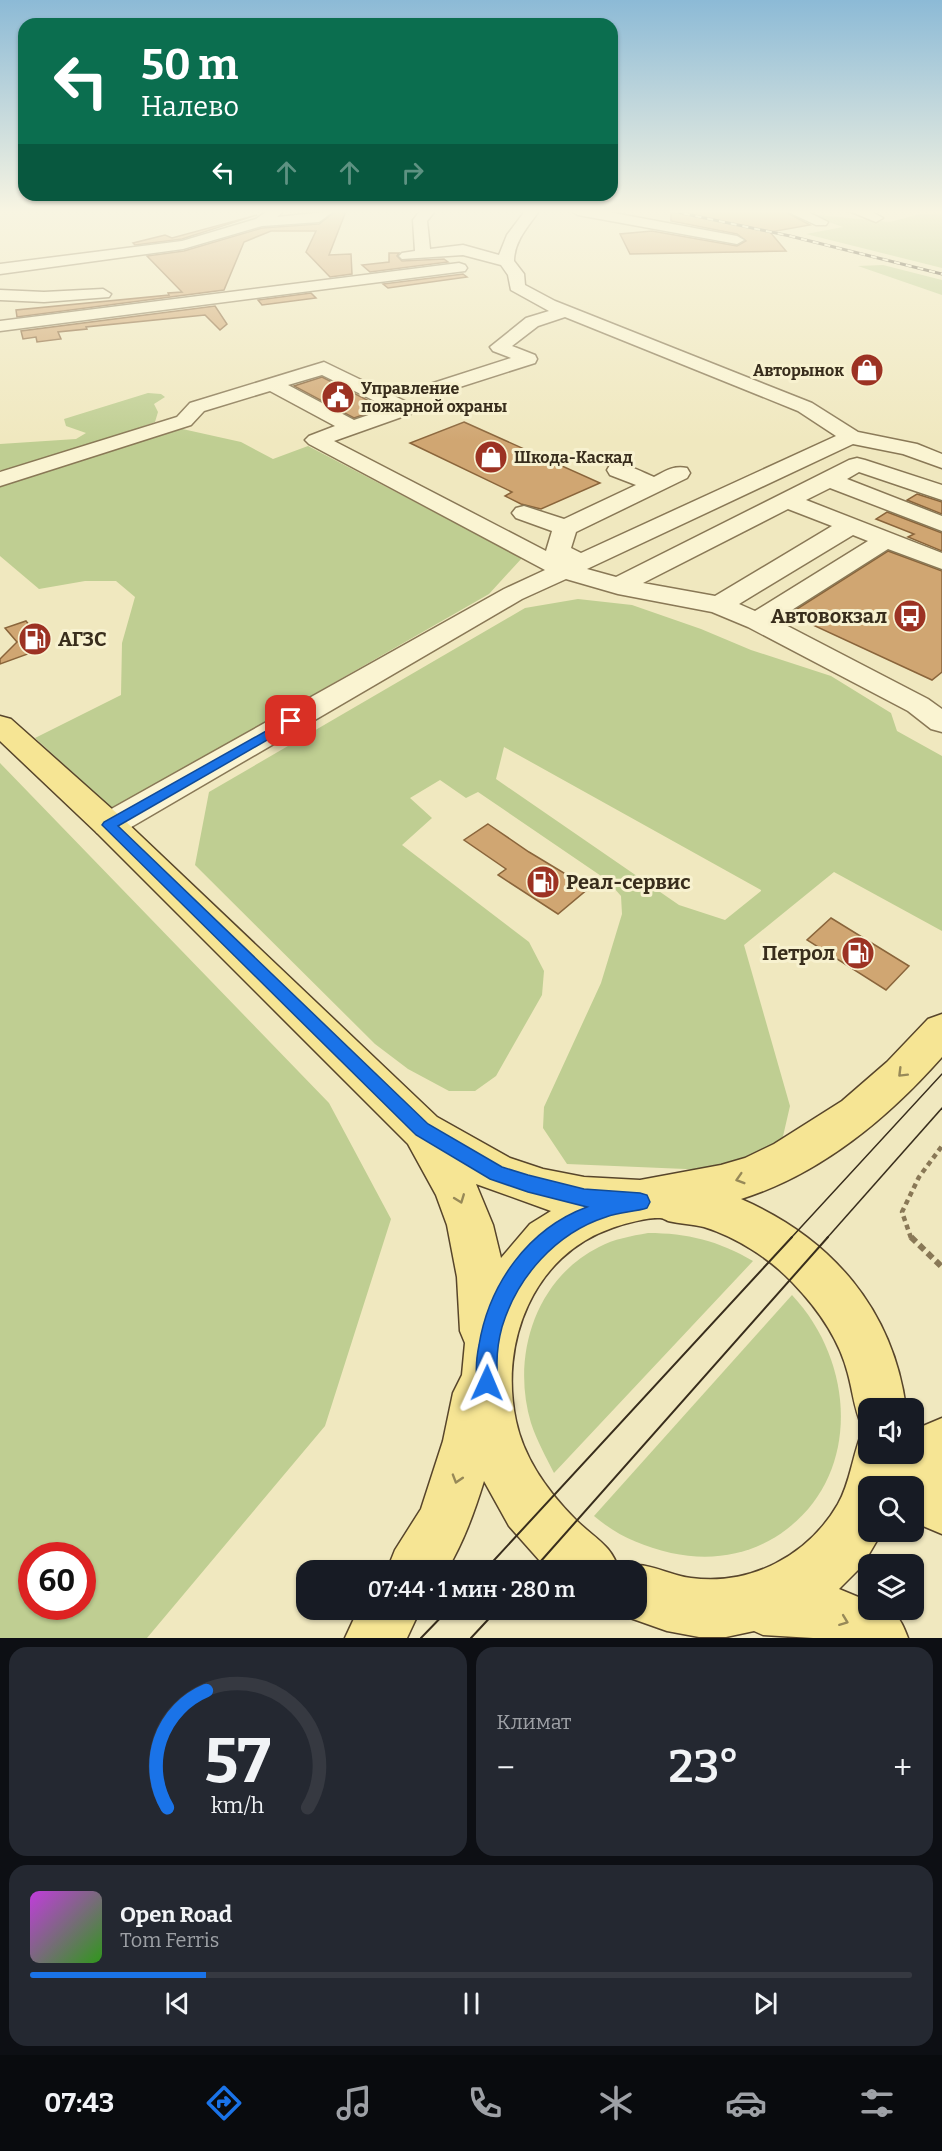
<!DOCTYPE html>
<html lang="ru">
<meta charset="utf-8">
<style>
:root{--surface:#171b24;--page:#242831;--text:#f1f3f6;--muted:#9ea1a6;--line:#363941;--accent:#1a73e8}
body{margin:0;font-family:Bitter,serif;background:var(--page);color:var(--text);height:100vh;display:flex;flex-direction:column;font-size:22px;white-space:nowrap}
*{box-sizing:border-box;margin:0}
p{font-size:20px;color:var(--muted)}
.icon{flex:none;width:33px;height:33px;fill:none;stroke:currentColor;stroke-width:2;stroke-linecap:round;stroke-linejoin:round}
.map{position:relative;height:1638px;overflow:hidden}
.sheet{display:flex;flex-direction:column;gap:9px;padding:9px;background:#0d0f14;flex:1}
.sheet>*{flex:none}
.top-card{position:absolute;left:18px;top:18px;width:600px;height:183px;border-radius:18px;box-shadow:0 2px 4px #0004;background:#0b6e4f;color:#fff;overflow:hidden}
.controls{position:absolute;left:858px;top:1398px;display:grid;gap:12px}
.controls a{display:grid;place-items:center;width:66px;height:66px;border-radius:12px;background:var(--surface);box-shadow:0 2px 4px #0004;font-size:30px}
.speed{position:absolute;left:18px;top:1542px;display:flex;gap:12px;font-size:30px;font-weight:700;text-align:center}
.speed>*{display:grid;place-content:center;width:78px;height:78px;border-radius:50%;background:var(--surface);box-shadow:0 2px 4px #0004;line-height:1}
.speed .limit{border:9px solid #d22;background:#fff;color:#111}
.pin{position:absolute;display:grid;place-items:center;width:51px;height:51px;color:#fff;margin:-26px;border-radius:12px;box-shadow:0 3px 9px #0006}
.me{position:absolute;width:66px;margin:-33px;rotate:1deg;stroke-linejoin:round;filter:drop-shadow(0 0 4px #0008)}
.turn{display:flex;align-items:center;gap:21px;height:126px;padding:0 24px;font-size:27px}
.turn .icon{width:78px;height:78px;stroke-width:2.5}
.turn b{display:block;font-size:42px;line-height:51px}
.lanes{display:flex;align-items:center;height:57px;padding:0 24px;background:#0003;justify-content:center;gap:30px;direction:ltr}
.lanes .off{opacity:.35}
.big{font-size:45px;font-weight:600;line-height:1.1}
.sheet .card{flex:1;display:flex;flex-direction:column;justify-content:center;gap:9px;min-width:0;padding:0 21px;border-radius:18px;background:var(--page)}
.sheet .dial{align-items:center;gap:0}
.dial svg{height:156px;overflow:visible;fill:none;stroke:var(--line);stroke-width:7;stroke-linecap:round;text-anchor:middle}
.dial text{fill:var(--text);stroke:none}
.song{display:flex;align-items:center;gap:18px}
.cover{width:72px;height:72px;border-radius:9px;background:linear-gradient(135deg,hsl(290 70% 55%),hsl(110 70% 35%))}
.played{height:6px;border-radius:3px;background:linear-gradient(90deg,var(--accent) 20%,var(--line) 20%)}
.keys{display:flex;justify-content:space-around;direction:ltr}
.heat{display:flex;justify-content:space-between;align-items:center;font-size:33px;direction:ltr}
.sheet .tiles{flex:1;display:grid;gap:9px;grid-template-columns:1fr 1fr}
.card:last-child{grid-column:span 2}
.trip{position:absolute;left:296px;top:1560px;width:351px;height:60px;border-radius:18px;background:var(--surface);box-shadow:0 2px 4px #0004;font-weight:600;line-height:60px;text-align:center}
.tabs{display:flex;height:96px;justify-content:space-around;align-items:center;background:#090b0e;color:var(--muted)}
.tabs .icon{width:42px;height:42px}
.tabs .selected{color:var(--accent)}
.tabs b{font-size:27px;color:var(--text)}
.map>svg:first-child{display:block}
.green{fill:#bfce92;fill-rule:evenodd}
.building{fill:#d0a672;stroke:#8a653b;stroke-width:1.5}
.lines{fill:none;stroke-linecap:round;stroke-linejoin:round}
.minor-casing{stroke:#897856;stroke-width:3}
.major-casing{stroke:#57452b;stroke-width:3}
.path-far1{stroke:#897856;stroke-width:4.5;stroke-dasharray:5 4;stroke-linecap:butt}
.path{stroke:#897856;stroke-width:6;stroke-dasharray:7 4.5;stroke-linecap:butt}
.minor{fill:#faf4d2;fill-rule:evenodd}
.major{fill:#f6e594;fill-rule:evenodd}
.tram-far1{stroke:#382d1c;stroke-width:1.5}
.tram{stroke:#382d1c;stroke-width:2}
.rail-casing{stroke:#382d1c;stroke-width:3}
.rail{stroke:#f7f1cf;stroke-width:2;stroke-dasharray:6;stroke-linecap:butt}
.oneway{stroke:#978958}
.route{fill:#1a73e8;stroke:#114b97;stroke-width:1.5}
.labels{text-anchor:middle;stroke-width:6;stroke-linejoin:round;paint-order:stroke}
.far-poi-label{font-size:16px;font-weight:bold;fill:#382d1c;stroke:#f7f1cf;text-anchor:start}
.poi-label{font-size:20px;font-weight:bold;fill:#382d1c;stroke:#f7f1cf;text-anchor:end}
</style>
<div class="map">
<svg width="942" height="1638" viewBox="0 0 942 1638">
<rect width="100%" height="100%" fill="#f0e8bf"/>
<g class="green">
<path d="M942,213v55l-136,-34 37,-7 -36,-13 83,8 30,-8z"/>
<path d="M883,265l59,15v15l-84,-29z"/>
<path d="M148,393l13,1 4,3 -11,7 4,8 -3,10 -27,10 -2,5 -113,34 -13,-1v-26l76,-5 10,-6 -20,-7 -2,-7z"/>
<path d="M178,428l63,14 32,17 35,-13 214,112 -33,36 -376,215 -78,-71 86,-43 1,-52 13,-46 -19,-16h-31l-46,8 -39,-33v-71z"/>
<path d="M578,599l54,6 69,24 50,21 80,26 60,37 6,18 45,25v175l-108,-59 -90,73 46,161 -9,39 -72,25 -142,-6 -24,-36 1,-21 57,-124 21,-69 -1,-18 -14,-16 -129,-88 -12,6 -26,-18 -30,18 22,20 -30,27 127,97 15,29 -2,24 -46,81 -21,15h-26l-41,-22 -33,-25 -180,-179 14,-73 316,-184zM504,747l257,143v1l-36,29 -46,-15 -183,-126z"/>
<path d="M0,763l329,340 62,116 -66,207 -178,212h-147zM32,1556h50v50h-50z"/>
<path d="M648,1233c39,0 71,8 105,28l-199,212c-8,-16 -17,-32 -23,-50 -20,-66 4,-144 68,-176 15,-8 32,-11 49,-14z"/>
<path d="M792,1295c62,66 70,176 -5,234 -34,26 -74,33 -116,24 -31,-8 -52,-16 -77,-37z"/>
</g>
<g class="building">
<path d="M336,211h10l-17,44 22,-1 1,20 -22,3 -24,-25 10,-21h-45l-27,11 -20,48 -207,27 -1,-7 153,-15 -1,-2 14,-1 -35,-36 37,-5 78,-23 57,-4z"/>
<path d="M671,211h113l26,14 -40,7 16,19 -156,3 -10,-20 32,-3 85,15 9,-5 -9,-7 -66,-13z"/>
<path d="M257,215l-75,24 -47,6 -2,-2 32,-8 7,3z"/>
<path d="M389,253h10l-2,3 5,5 42,-2 4,3 -78,10 -8,-7 27,-3z"/>
<path d="M463,274l4,3 -79,11 -5,-4z"/>
<path d="M311,293l5,5 -54,7 -4,-5z"/>
<path d="M215,306l12,18 -7,6 -15,-15 -119,12 1,2 -29,3 3,7 -24,3 -1,-5 -13,2 -2,-8z"/>
<path d="M322,377l61,31 -29,10 -60,-32z"/>
<path d="M464,422l136,61 -59,26 -20,-5 -16,-8 7,-4 -102,-49z"/>
<path d="M917,494l25,8v12l-35,-14z"/>
<path d="M887,512l55,21v18l-34,-14 6,-3 -38,-15z"/>
<path d="M888,551l54,20v101l-10,8 -143,-66z"/>
<path d="M26,621l21,26 -47,17v-5l17,-17 -12,-14z"/>
<path d="M488,824l41,28 60,36 -31,26 -60,-39 8,-6 -42,-29z"/>
<path d="M831,918l78,48 -23,24 -79,-50z"/>
</g>
<g class="lines">
<g class="minor-casing">
<g id="minor">
<path d="M267,211h16l-6,6 57,-6 -15,11 -57,4 -79,23 -183,25v-10l182,-23 74,-22z"/>
<path d="M420,211h15l-8,10 3,28 33,-4 36,10 8,-20 18,-24h14c-11,16 -25,30 -25,50l10,13 1,11 30,16 257,102 46,29 59,12 25,10v14l-39,-14 -50,-10 -266,125 29,8 233,-117 8,-2 8,2 77,25v15l-83,-28 -12,7 95,37v15l-112,-43 -24,12 136,53v16l-54,-20 -112,71 152,79 14,10v23l-11,-3 -23,-18 -160,-84 -36,-15 -94,-18 -52,-15 -44,20 -401,234 -12,3 -12,-3 -5,-8 5,-8 407,-228 41,-19 -236,-126 -4,-4 4,-4 26,-10 -65,-35 -66,20 -13,14 -191,61v-14l177,-55 13,-14 134,-41 89,43 3,4 -3,4 -79,28 212,110 6,-20 -36,-13 -4,-5 4,-5 8,-2 40,13 72,-34 -26,-10 -3,-5 3,-5c15,-3 30,6 44,12 11,-6 20,-12 33,-9l3,5 -3,5 -111,54 -5,16 10,5 255,-117 -38,-25 -233,-94 -27,9 -26,20 23,9 2,4 -2,4 -94,30h-14l-3,-4 3,-4 84,-27 -18,-7 -3,-4 36,-29 23,-7 -38,-21 -3,-15 -7,-10 -38,-10 -61,4 -3,-3 3,-3 13,-2 -2,-31zM322,375l67,33 -35,12 -66,-35zM788,509l44,17 -117,70 -72,-13zM853,535l15,6 -113,70 -16,-7z"/>
<path d="M571,211h32l134,25 7,4 -7,4 -159,-29z"/>
<path d="M786,211h20l22,11 -2,3h-10z"/>
<path d="M849,211h21l13,7 -7,4z"/>
<path d="M459,263l6,2 2,3 -2,3 -465,60v-10z"/>
<path d="M103,289l8,5 -2,3 -65,5 -44,-2v-10l44,2z"/>
</g>
</g>
<g class="major-casing">
<g id="major">
<path d="M0,716l11,3 110,98 316,300 73,41 33,11 41,8 56,3 81,-15 24,-7 29,-14 68,-43 45,-39 41,-43 14,-5v43c-54,61 -121,117 -201,142 90,39 152,110 165,209h-38v21l-6,-3c-8,-17 -9,-34 -14,-52 -9,-36 -31,-66 -56,-92 -23,-24 -56,-45 -88,-55 -12,-3 -24,-3 -36,-6 -2,-1 -5,-3 -8,-3 -12,-1 -37,6 -48,10 -79,27 -113,115 -96,193 8,38 33,72 60,99 19,19 35,24 43,50h-71l-39,-44 -25,-45c-10,32 -20,60 -37,89h-60l8,-20 26,-41 22,-68 10,-48 9,-18 3,-32 -5,-12 -3,-54 -10,-52 -11,-30 -28,-51 -311,-311 -97,-92zM476,1184l75,27 -21,13 -29,34 -8,-33z"/>
<path d="M942,1418v116l-19,-8 -9,-18v-22h-46v46h14l-20,34 -23,23 29,12v9c27,0 31,4 40,28h-95l-50,-3 -9,-4 -28,6h-27l-32,-6 -51,-18 -2,-3h22v-40h-15c5,-2 12,-6 17,-5 18,1 35,11 53,13 59,8 117,-22 147,-74 12,-21 14,-46 23,-69l7,-3v22h46v-31l9,3z"/>
<path d="M358,1610h62l-13,28h-62z"/>
</g>
</g>
<path class="path-far1" d="M911,1238l-9,-26 17,-35 23,-31"/>
<path class="path" d="M911,1237l31,30"/>
<use href="#minor" class="minor"/>
<use href="#major" class="major"/>
<g class="tram-far1">
<path d="M791,1238l151,-164"/>
<path d="M827,1238l115,-130"/>
</g>
<g class="tram">
<path d="M485,1570l307,-333"/>
<path d="M533,1570l295,-333"/>
<path d="M421,1638l27,-28"/>
<path d="M471,1638l26,-28"/>
</g>
<g class="rail-casing">
<path id="rail" d="M672,211l118,25 152,38"/>
</g>
<use href="#rail" class="rail"/>
</g>
<defs><path id="oneway-chevron" d="M-2-3.5L2.5 0L-2 3.5" fill="none" stroke-width="1.6" stroke-linecap="round" stroke-linejoin="round" transform="scale(1.5)"/></defs>
<g class="oneway">
<use href="#oneway-chevron" transform="translate(902 1073) rotate(135)"/>
<use href="#oneway-chevron" transform="translate(740 1179) rotate(163)"/>
<use href="#oneway-chevron" transform="translate(460 1199) rotate(69)"/>
<use href="#oneway-chevron" transform="translate(457 1479) rotate(107)"/>
<use href="#oneway-chevron" transform="translate(844 1621) rotate(21)"/>
</g>
<linearGradient id="sky" x2="0" y2="1"><stop stop-color="#8cbad6"/><stop offset="0.48" stop-color="#f8f5e2"/><stop offset="1" stop-color="#f8f5e2" stop-opacity="0"/></linearGradient>
<rect width="942" height="441" fill="url(#sky)"/>
<path class="route" d="M291,717l6,4 -2,3 -177,102 310,298 74,43 26,8 56,14 56,4 7,2 3,7 -3,6c-13,4 -27,4 -41,9 -50,16 -89,60 -104,110 -3,11 -5,25 -5,36 0,10 1,18 -3,28l-7,3 -7,-3c-6,-15 -4,-31 -1,-46 10,-61 49,-116 108,-138l-59,-15 -38,-13 -74,-44 -314,-310 2,-3z"/>
<defs>
<g id="shop-disc" transform="scale(1.725)"><circle r="9.5" fill="#9c3223" stroke="#f7f1cf"/><path d="M-5-2.5h2.3a2.7 3.5 0 0 1 5.4 0H5L5.5 6h-11ZM-1.5-2.5h3a1.5 2.3 0 0 0-3 0Z" fill="#fff"/></g>
<g id="civic-disc" transform="scale(1.725)"><circle r="9.5" fill="#9c3223" stroke="#f7f1cf"/><path d="M-.6-6.5H3V-4.5H.6V-3L4-1V1h2V6H-6V1h2V-1L-.6-3ZM-1.2 2.5V6h2.4V2.5Z" fill="#fff"/></g>
<g id="bus-disc" transform="scale(1.725)"><circle r="9.5" fill="#9c3223" stroke="#f7f1cf"/><path d="M-5-6H5V4H4V6H2V4H-2V6H-4V4H-5ZM-3.5-4V0h7V-4ZM-3.5 1.2v1.5H-2V1.2ZM2 1.2v1.5H3.5V1.2Z" fill="#fff"/></g>
<g id="fuel-disc" transform="scale(1.725)"><circle r="9.5" fill="#9c3223" stroke="#f7f1cf"/><path d="M-5.5-6h7V0h2V4h1.3V-2.5L3-4.5l.8-.8L6-3V5H2.5V1h-1V6h-7ZM-4.2-4.7v3.2H.2V-4.7Z" fill="#fff"/></g>
</defs>
<g fill-rule="evenodd">
<use href="#shop-disc" x="867" y="370"/>
<use href="#civic-disc" x="338" y="397"/>
<use href="#shop-disc" x="491" y="457"/>
<use href="#bus-disc" x="910" y="616"/>
<use href="#fuel-disc" x="35" y="639"/>
<use href="#fuel-disc" x="543" y="882"/>
<use href="#fuel-disc" x="858" y="953"/>
</g>
<g class="labels">
<g class="far-poi-label">
<text x="844" y="376" text-anchor="end">Авторынок</text>
<text x="361" y="394">Управление<tspan x="361" dy="18">пожарной охраны</tspan></text>
<text x="514" y="463">Шкода-Каскад</text>
</g>
<g class="poi-label">
<text x="887" y="623">Автовокзал</text>
<text x="58" y="646" text-anchor="start">АГЗС</text>
<text x="566" y="889" text-anchor="start">Реал-сервис</text>
<text x="835" y="960">Петрол</text>
</g>
</g>
</svg>
<div class="controls">
<a><svg class="icon" aria-label="sound" viewBox="0 0 24 24"><path d="M4 9h4l5-4v14l-5-4H4zM17 9q2 3 0 6"/></svg></a>
<a><svg class="icon" aria-label="search" viewBox="0 0 24 24"><circle cx="10" cy="10" r="6"/><path d="M15 15l6 6"/></svg></a>
<a><svg class="icon" aria-label="layers" viewBox="0 0 24 24"><path d="M12 4l9 5-9 5-9-5zM3 14l9 5 9-5"/></svg></a>
</div>
<div class="speed"><div class="limit">60</div></div>
<div class="pin" style="left:291px;top:721px;background:#d93025"><svg class="icon" aria-label="arrive" viewBox="0 0 24 24"><path d="M6 21V4h12l-3 4 3 4H6"/></svg></div>
<svg class="me" style="left:487px;top:1383px" viewBox="-20 -20 40 40"><path d="M0-17L14 15 0 8-14 15z" fill="#1a73e8" stroke="#fff" stroke-width="4"/></svg>
<div class="trip">07:44 · 1 мин · 280 m</div>
<div class="top-card">
<div class="turn"><svg class="icon" aria-label="left" viewBox="0 0 24 24"><path d="M17 20v-9H6M10 6l-5 5 5 5"/></svg><div><b>50 m</b>Налево</div></div>
<div class="lanes"><svg class="icon" aria-label="left" viewBox="0 0 24 24"><path d="M17 20v-9H6M10 6l-5 5 5 5"/></svg><svg class="icon off" aria-label="ahead" viewBox="0 0 24 24"><path d="M12 20V5M6 11l6-6 6 6"/></svg><svg class="icon off" aria-label="ahead" viewBox="0 0 24 24"><path d="M12 20V5M6 11l6-6 6 6"/></svg><svg class="icon off" aria-label="right" viewBox="0 0 24 24"><path d="M7 20v-9h11M14 6l5 5-5 5"/></svg></div>
</div>
</div>
<section class="sheet">
<div class="tiles">
<div class="card dial"><svg viewBox="0 0 100 80">
<path d="M14 69A42 42 0 1 1 86 69"/>
<path d="M14 69A42 42 0 0 1 34 9" stroke="#1a73e8"/>
<text x="50" y="56" font-size="32" font-weight="700">57</text>
<text x="50" y="72" font-size="11">km/h</text>
</svg></div>
<div class="card"><p>Климат</p>
<div class="heat"><a>−</a><b class="big">23°</b><a>+</a></div>
</div>
<div class="card">
<div class="song"><i class="cover"></i><div><b>Open Road</b><p>Tom Ferris</p></div></div>
<div class="played"></div>
<div class="keys"><svg class="icon" aria-label="previous" viewBox="0 0 24 24"><path d="M18 5L8 12l10 7zM5 5v14"/></svg><svg class="icon" aria-label="pause" viewBox="0 0 24 24"><path d="M8 5v14M16 5v14"/></svg><svg class="icon" aria-label="next" viewBox="0 0 24 24"><path d="M6 5l10 7-10 7zM19 5v14"/></svg></div>
</div>
</div>
</section>
<nav class="tabs">
<b>07:43</b>
<svg class="icon selected" aria-label="directions" viewBox="0 0 24 24"><path d="M12 3l9 9-9 9-9-9zM9 14v-3h6M13 9l2 2-2 2"/></svg>
<svg class="icon" aria-label="music" viewBox="0 0 24 24"><path d="M9 18V5l10-2v13"/><circle cx="6" cy="18" r="3"/><circle cx="16" cy="16" r="3"/></svg>
<svg class="icon" aria-label="phone" viewBox="0 0 24 24"><path d="M5 4h4l2 5-3 2q2 4 5 5l2-3 5 2v4C11 20 4 13 5 4z"/></svg>
<svg class="icon" aria-label="climate" viewBox="0 0 24 24"><path d="M12 3v18M4 7l16 10M4 17L20 7"/></svg>
<svg class="icon" aria-label="car" viewBox="0 0 24 24"><path d="M5 17H2v-5l4-1 3-4h7l3 4 3 1v5h-3M9 17h6M6 11h13"/><circle cx="7" cy="17" r="2"/><circle cx="17" cy="17" r="2"/></svg>
<svg class="icon" aria-label="filters" viewBox="0 0 24 24"><path d="M4 7h16M4 17h16"/><circle cx="9" cy="7" r="2"/><circle cx="15" cy="17" r="2"/></svg>
</nav>
